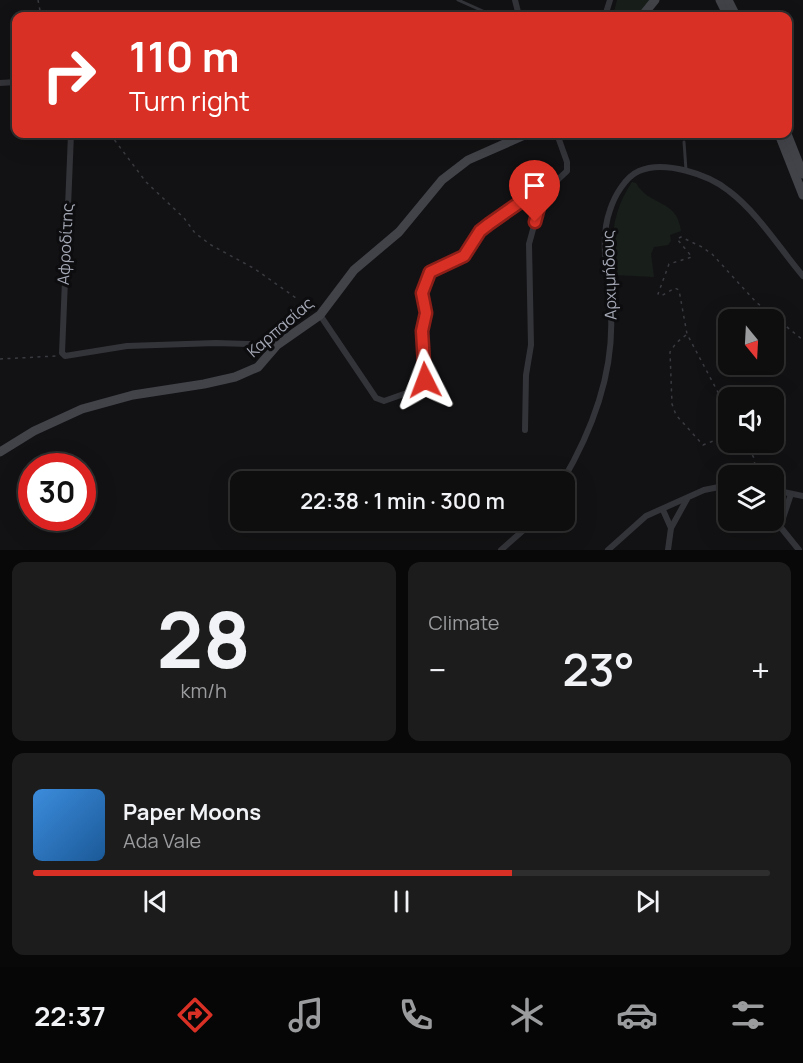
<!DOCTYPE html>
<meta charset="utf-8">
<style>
:root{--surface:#0e0e0f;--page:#1c1c1d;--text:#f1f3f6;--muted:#9b9c9e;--line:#2e2e2f;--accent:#d93025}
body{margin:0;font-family:Manrope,sans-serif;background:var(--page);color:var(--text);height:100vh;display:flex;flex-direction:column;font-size:22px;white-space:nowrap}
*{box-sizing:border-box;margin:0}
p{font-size:20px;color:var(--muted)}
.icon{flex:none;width:33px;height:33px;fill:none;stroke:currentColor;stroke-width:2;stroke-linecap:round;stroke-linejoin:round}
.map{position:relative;height:550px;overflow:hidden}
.sheet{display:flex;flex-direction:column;gap:12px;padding:12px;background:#080808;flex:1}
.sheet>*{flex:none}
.banner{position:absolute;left:12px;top:12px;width:780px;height:126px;border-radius:12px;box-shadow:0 6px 24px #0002,0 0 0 2px var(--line);background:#d93025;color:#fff;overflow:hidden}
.needle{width:39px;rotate:162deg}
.controls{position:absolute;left:718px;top:309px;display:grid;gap:12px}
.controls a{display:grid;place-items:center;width:66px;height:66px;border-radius:12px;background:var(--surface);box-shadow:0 6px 24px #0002,0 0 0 2px var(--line);font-size:30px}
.speed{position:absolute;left:18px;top:453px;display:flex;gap:12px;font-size:30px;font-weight:700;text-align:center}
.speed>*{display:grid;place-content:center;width:78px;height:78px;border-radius:50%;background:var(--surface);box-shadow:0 6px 24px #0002,0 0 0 2px var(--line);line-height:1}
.speed .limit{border:9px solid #d22;background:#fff;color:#111}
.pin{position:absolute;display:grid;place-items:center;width:51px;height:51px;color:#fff;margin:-62px -26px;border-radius:50% 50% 50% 0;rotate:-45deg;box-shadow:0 0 6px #0007}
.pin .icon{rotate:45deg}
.me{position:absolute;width:66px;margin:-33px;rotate:357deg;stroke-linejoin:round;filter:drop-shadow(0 0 4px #0008)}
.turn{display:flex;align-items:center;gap:21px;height:126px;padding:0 18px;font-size:27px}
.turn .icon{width:78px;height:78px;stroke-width:2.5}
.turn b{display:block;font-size:42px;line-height:51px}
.big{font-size:45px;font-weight:600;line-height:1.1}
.sheet .tile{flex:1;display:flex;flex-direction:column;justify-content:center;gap:9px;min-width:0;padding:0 21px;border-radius:12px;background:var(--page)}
.sheet .dial{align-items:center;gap:0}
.dial b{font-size:78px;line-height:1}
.song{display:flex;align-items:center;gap:18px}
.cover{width:72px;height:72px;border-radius:9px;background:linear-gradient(135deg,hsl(210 70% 55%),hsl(210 70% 35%))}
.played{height:6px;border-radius:3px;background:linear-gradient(90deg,var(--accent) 65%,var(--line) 65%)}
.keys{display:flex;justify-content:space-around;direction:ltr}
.heat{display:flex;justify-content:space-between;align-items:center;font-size:33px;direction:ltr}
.sheet .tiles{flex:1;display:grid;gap:12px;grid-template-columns:1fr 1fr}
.tile:last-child{grid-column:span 2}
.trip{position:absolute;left:230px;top:471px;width:345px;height:60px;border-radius:12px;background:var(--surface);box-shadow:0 6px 24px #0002,0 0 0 2px var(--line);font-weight:600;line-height:60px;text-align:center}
.dock{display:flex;height:96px;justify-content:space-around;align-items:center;background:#060606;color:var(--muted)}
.dock .icon{width:42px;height:42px}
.dock .active{color:var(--accent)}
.dock b{font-size:27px;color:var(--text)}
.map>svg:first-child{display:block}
.green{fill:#181f1a}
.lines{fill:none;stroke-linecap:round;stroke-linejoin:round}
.path{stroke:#393b40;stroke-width:1.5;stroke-dasharray:3 4.5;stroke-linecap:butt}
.lane{stroke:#333439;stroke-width:3}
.street{stroke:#333439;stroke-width:6}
.secondary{stroke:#414349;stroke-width:9}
.route-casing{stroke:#8d1f18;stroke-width:15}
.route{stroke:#d93025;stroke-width:10}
.labels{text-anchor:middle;stroke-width:6;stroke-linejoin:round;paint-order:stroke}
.street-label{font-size:16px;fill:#a4a8b5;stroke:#0d0d0f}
</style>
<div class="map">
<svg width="803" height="550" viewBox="0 0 803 550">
<rect width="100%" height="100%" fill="#121214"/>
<g class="green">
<path d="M617,0h34l-10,16h-28z"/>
<path d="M632,182l4,1c13,24 41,15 45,48l-11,4 1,6 -3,4 -14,2 -3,7 3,23 -39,-2c-5,-36 -3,-63 17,-93z"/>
</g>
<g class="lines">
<g class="path">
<path d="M38,0l3,16"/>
<path d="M110,134l36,48 38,36 11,15 16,12 44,24 41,29"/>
<path d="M686,335l-10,8 -6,9 2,52 4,11 27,30 26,-10"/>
<path d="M0,359l56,-3"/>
<path d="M729,413l-42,-79 -8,-44 -4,-2 -14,8 -3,-2 11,-30 23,-7 -15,-18 4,-2 21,10 10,7 44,48 47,38"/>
<path d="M745,442l9,16 2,18"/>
</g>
<g class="lane">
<path d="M458,0l36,16"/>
<path d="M684,142l2,28"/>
</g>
<g class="street">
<path d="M515,0l4,16"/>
<path d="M605,16l5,-16"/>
<path d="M0,83l16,-1"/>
<path d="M71,134l-9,219 3,3 62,-10 89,-3 61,2"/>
<path d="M320,315l56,83 8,3 34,-12 7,-9 -3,-49 4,-18 -4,-20 4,-16 10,-10 28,-11 16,-24 27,-22 43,-23 17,-16v-9l-10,-28"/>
<path d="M525,430l1,-55 5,-30 -2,-101 12,-44 9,-13"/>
<path d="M562,482c30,-51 52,-108 49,-168 -1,-33 -13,-71 -1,-104 4,-13 15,-33 29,-39 25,-11 69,3 90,20 29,22 51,58 74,85"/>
<path d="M774,490l29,6"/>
<path d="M663,510l8,18"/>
<path d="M774,519l25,31"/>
<path d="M780,527l11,-33"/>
<path d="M501,550l34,-30"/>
<path d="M608,550l38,-34 58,-26 25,-5"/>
<path d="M668,550l3,-22 16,-29"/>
</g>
<g class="secondary">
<path d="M720,0l8,16"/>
<path d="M728,0l8,16"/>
<path d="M642,16l13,-16"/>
<path d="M779,134l24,61"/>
<path d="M787,134l16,40"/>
<path d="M0,452l34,-21 48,-22 51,-14 71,-11 31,-7 23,-10 19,-22 43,-30 34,-45 45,-38 43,-52 26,-20 59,-26"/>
</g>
</g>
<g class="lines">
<g class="route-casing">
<path id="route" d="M425,380l-3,-49 4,-18 -4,-20 8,-21 34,-16 16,-25 9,-7 37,-26 24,-11 -9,13 -6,22"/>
</g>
<use href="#route" class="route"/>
</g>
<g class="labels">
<g class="street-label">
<text transform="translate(65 244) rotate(-87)" y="6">Αφροδίτης</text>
<text transform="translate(609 275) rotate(-92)" y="6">Αρχιμήδους</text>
<text transform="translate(280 327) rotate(-41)" y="6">Καρπασίας</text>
</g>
</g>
</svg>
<div class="controls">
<a><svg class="needle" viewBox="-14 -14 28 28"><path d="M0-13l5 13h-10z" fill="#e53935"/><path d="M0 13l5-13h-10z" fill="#9b9c9e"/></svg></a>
<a><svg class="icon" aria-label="sound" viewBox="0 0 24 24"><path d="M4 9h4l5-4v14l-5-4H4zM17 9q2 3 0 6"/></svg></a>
<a><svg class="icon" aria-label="layers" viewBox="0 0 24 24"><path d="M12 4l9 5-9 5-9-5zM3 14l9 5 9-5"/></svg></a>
</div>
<div class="speed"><div class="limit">30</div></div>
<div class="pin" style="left:535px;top:222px;background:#d93025"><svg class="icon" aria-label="arrive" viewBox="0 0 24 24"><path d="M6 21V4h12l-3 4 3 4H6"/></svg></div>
<svg class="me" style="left:425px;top:380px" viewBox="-20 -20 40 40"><path d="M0-17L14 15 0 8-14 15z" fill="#d93025" stroke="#fff" stroke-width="4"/></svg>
<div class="trip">22:38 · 1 min · 300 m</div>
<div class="banner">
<div class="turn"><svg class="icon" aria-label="right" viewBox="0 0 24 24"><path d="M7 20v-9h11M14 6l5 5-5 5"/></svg><div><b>110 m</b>Turn right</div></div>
</div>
</div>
<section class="sheet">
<div class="tiles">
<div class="tile dial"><b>28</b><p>km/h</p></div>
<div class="tile"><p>Climate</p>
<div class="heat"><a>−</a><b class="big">23°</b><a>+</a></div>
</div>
<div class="tile">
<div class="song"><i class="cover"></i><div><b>Paper Moons</b><p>Ada Vale</p></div></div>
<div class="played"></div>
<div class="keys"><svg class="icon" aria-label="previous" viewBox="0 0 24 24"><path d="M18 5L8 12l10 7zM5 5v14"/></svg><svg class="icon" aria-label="pause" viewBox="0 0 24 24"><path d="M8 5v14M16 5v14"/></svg><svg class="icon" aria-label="next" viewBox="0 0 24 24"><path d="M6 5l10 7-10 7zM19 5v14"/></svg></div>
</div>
</div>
</section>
<nav class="dock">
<b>22:37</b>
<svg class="icon active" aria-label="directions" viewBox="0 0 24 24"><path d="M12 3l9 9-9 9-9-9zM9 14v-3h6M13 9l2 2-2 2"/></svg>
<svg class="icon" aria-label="music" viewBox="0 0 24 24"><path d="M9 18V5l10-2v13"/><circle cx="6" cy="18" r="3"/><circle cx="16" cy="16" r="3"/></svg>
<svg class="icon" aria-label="phone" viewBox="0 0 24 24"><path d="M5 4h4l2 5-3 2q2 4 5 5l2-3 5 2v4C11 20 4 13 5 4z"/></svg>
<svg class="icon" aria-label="climate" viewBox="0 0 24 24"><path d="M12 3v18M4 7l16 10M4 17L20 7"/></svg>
<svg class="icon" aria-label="car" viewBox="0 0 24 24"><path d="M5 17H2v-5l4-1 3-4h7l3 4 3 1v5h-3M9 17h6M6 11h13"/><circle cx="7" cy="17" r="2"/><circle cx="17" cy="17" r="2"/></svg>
<svg class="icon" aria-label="filters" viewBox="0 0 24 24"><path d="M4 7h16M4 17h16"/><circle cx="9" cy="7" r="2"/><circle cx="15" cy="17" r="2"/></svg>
</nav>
